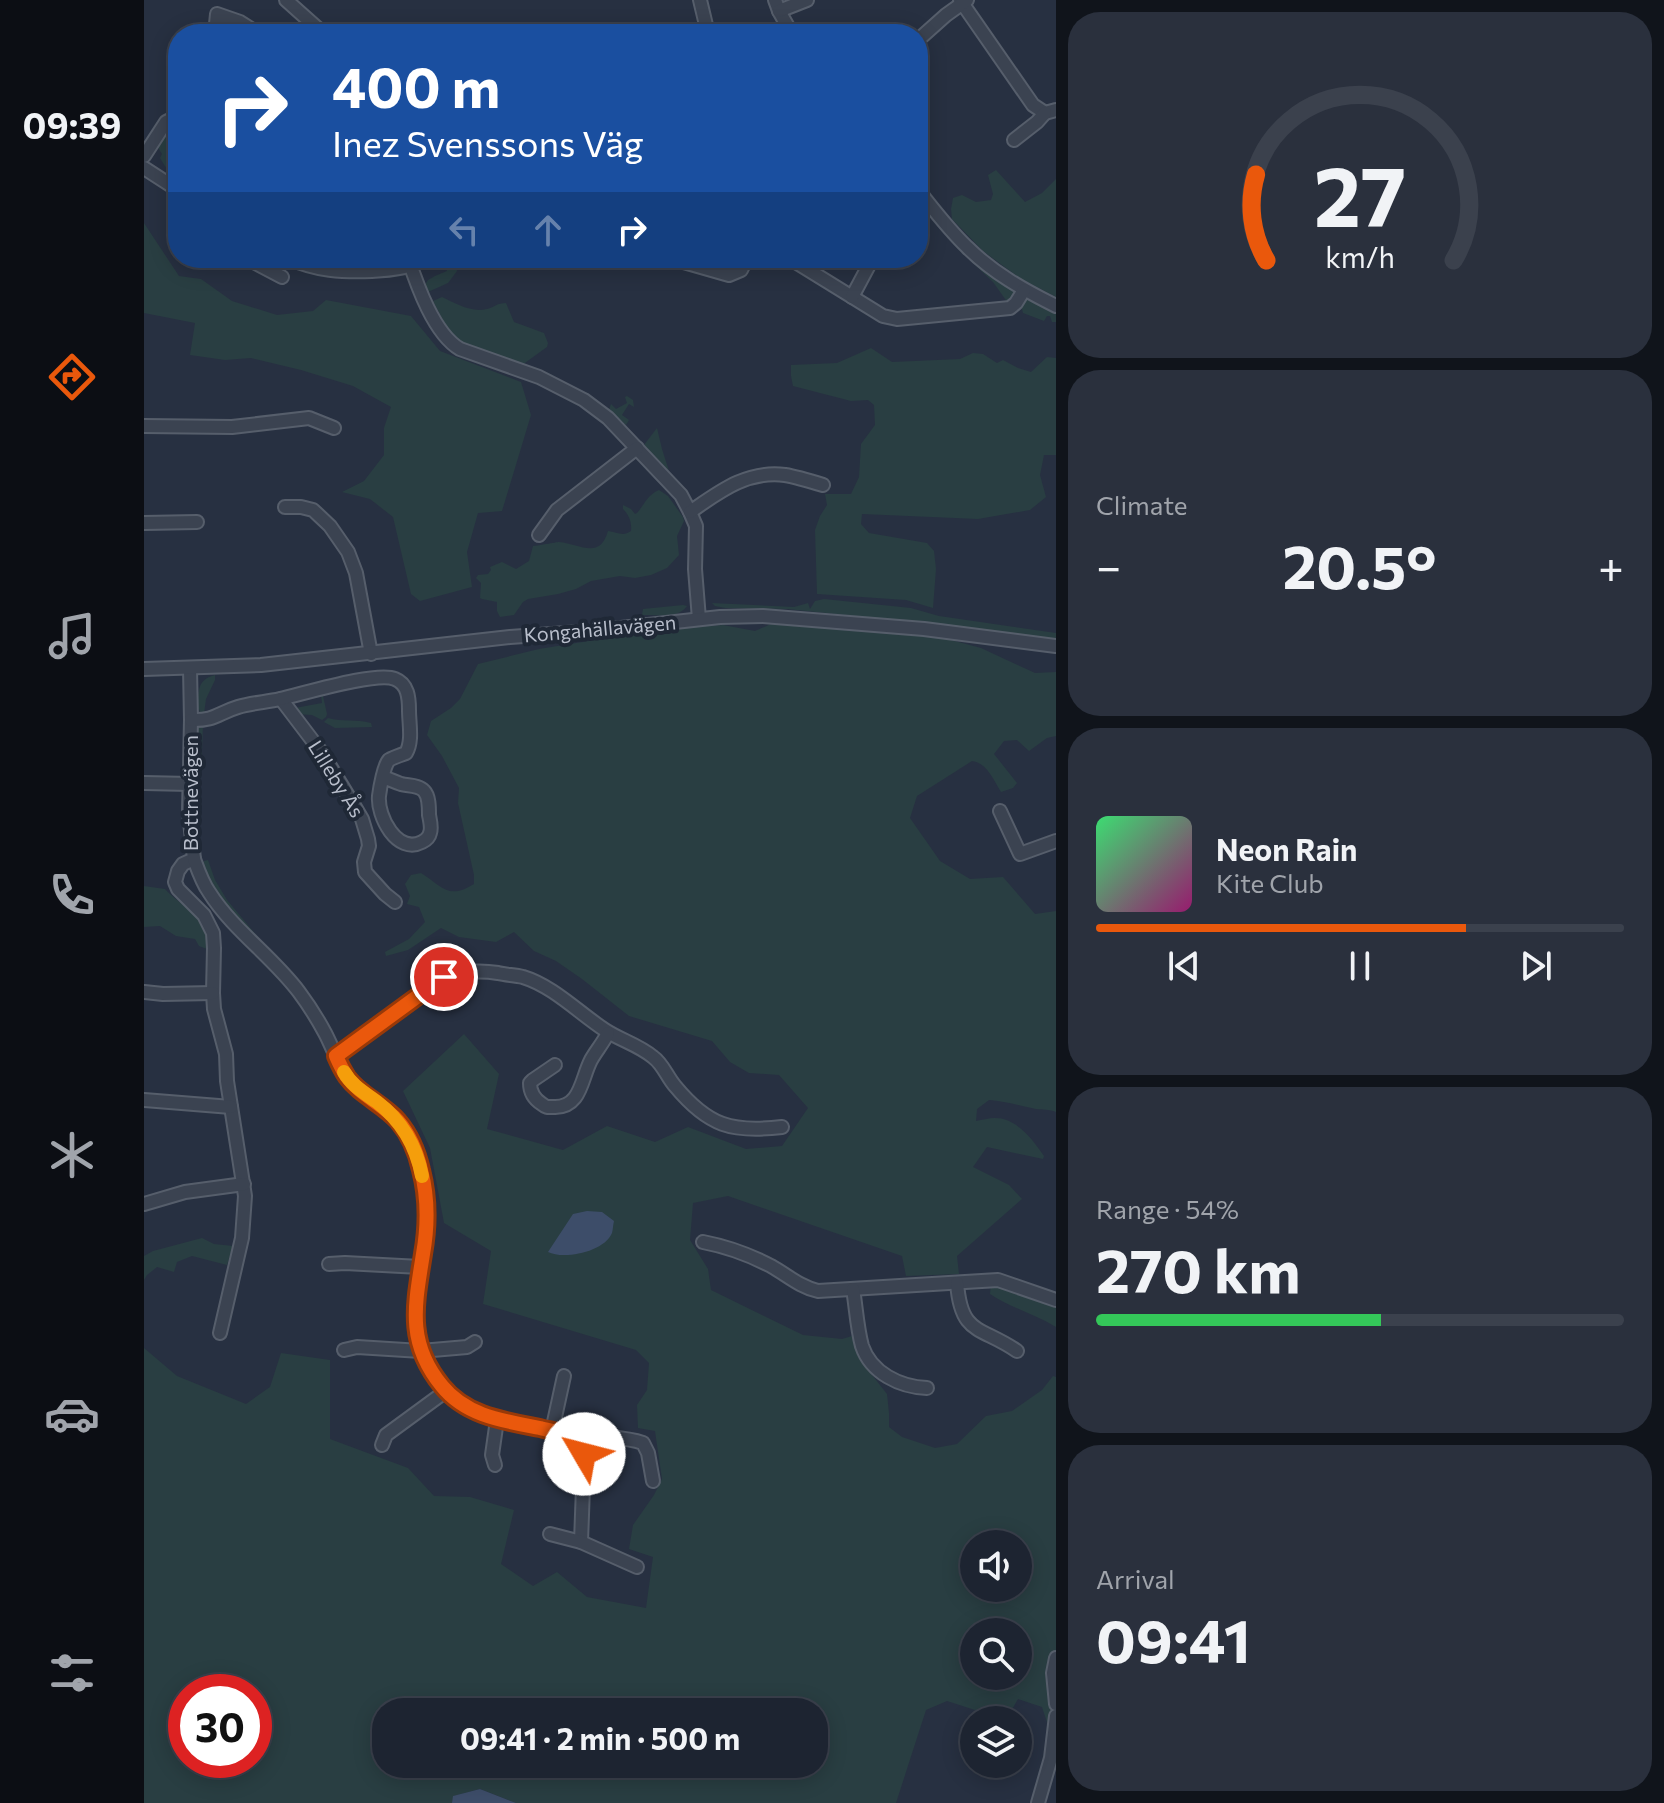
<!DOCTYPE html>
<meta charset="utf-8">
<style>
:root{--surface:#1d2431;--page:#2a303d;--text:#f1f3f6;--muted:#a0a4ab;--line:#3b414d;--accent:#ea580c}
body{margin:0;font-family:Commissioner,sans-serif;background:var(--page);color:var(--text);height:100vh;display:flex;flex-direction:column;font-size:30px;white-space:nowrap}
*{box-sizing:border-box;margin:0}
p{font-size:26px;color:var(--muted)}
.icon{flex:none;width:44px;height:44px;fill:none;stroke:currentColor;stroke-width:2;stroke-linecap:round;stroke-linejoin:round}
.map{position:relative;flex:1;overflow:hidden}
.sheet{display:flex;flex-direction:column;gap:12px;padding:12px;background:#10141b;width:608px}
.sheet>*{flex:none}
.banner{position:absolute;left:24px;top:24px;width:760px;height:244px;border-radius:32px;box-shadow:0 4px 20px #0003,0 0 0 2px var(--line);background:#1a4fa0;color:#fff;overflow:hidden}
.controls{position:absolute;left:816px;top:1530px;display:grid;gap:16px}
.controls a{display:grid;place-items:center;width:72px;height:72px;border-radius:50%;background:var(--surface);box-shadow:0 4px 20px #0003,0 0 0 2px var(--line);font-size:40px}
.speed{position:absolute;left:24px;top:1674px;display:flex;gap:16px;font-size:40px;font-weight:700;text-align:center}
.speed>*{display:grid;place-content:center;width:104px;height:104px;border-radius:50%;background:var(--surface);box-shadow:0 4px 20px #0003,0 0 0 2px var(--line);line-height:1}
.speed .limit{border:12px solid #d22;background:#fff;color:#111}
.pin{position:absolute;display:grid;place-items:center;width:68px;height:68px;color:#fff;margin:-34px;border:4px solid #fff;border-radius:50%;box-shadow:0 2px 8px #0007}
.me{position:absolute;width:88px;margin:-44px;rotate:307deg;stroke-linejoin:round;filter:drop-shadow(0 0 6px #0008)}
.turn{display:flex;align-items:center;gap:28px;height:168px;padding:0 32px;font-size:36px}
.turn .icon{width:104px;height:104px;stroke-width:2.5}
.turn b{display:block;font-size:56px;line-height:68px}
.lanes{display:flex;align-items:center;height:76px;padding:0 32px;background:#0003;justify-content:center;gap:40px;direction:ltr}
.lanes .off{opacity:.35}
.big{font-size:60px;font-weight:700;line-height:1.1}
.sheet .card{flex:1;display:flex;flex-direction:column;justify-content:center;gap:12px;min-width:0;padding:0 28px;border-radius:32px;background:var(--page)}
.sheet .dial{align-items:center;gap:0}
.dial svg{height:208px;overflow:visible;fill:none;stroke:var(--line);stroke-width:7;stroke-linecap:round;text-anchor:middle}
.dial text{fill:var(--text);stroke:none}
.song{display:flex;align-items:center;gap:24px}
.cover{width:96px;height:96px;border-radius:12px;background:linear-gradient(135deg,hsl(140 70% 55%),hsl(320 70% 35%))}
.played{height:8px;border-radius:4px;background:linear-gradient(90deg,var(--accent) 70%,var(--line) 70%)}
.keys{display:flex;justify-content:space-around;direction:ltr}
.heat{display:flex;justify-content:space-between;align-items:center;font-size:44px;direction:ltr}
.charge{height:12px;border-radius:6px;background:linear-gradient(90deg,#34c759 54%,var(--line) 0)}
.trip{position:absolute;left:228px;top:1698px;width:456px;height:80px;border-radius:32px;background:var(--surface);box-shadow:0 4px 20px #0003,0 0 0 2px var(--line);font-weight:700;line-height:80px;text-align:center}
main{display:flex;flex:1;min-height:0}
.menu{display:flex;flex-direction:column;width:144px;justify-content:space-around;align-items:center;background:#0c0e14;color:var(--muted)}
.menu .icon{width:56px;height:56px}
.menu .active{color:var(--accent)}
.menu b{font-size:36px;color:var(--text)}
.map>svg:first-child{display:block}
.green{fill:#293e42;fill-rule:evenodd}
.water{fill:#3d4d69}
.lines{fill:none;stroke-linecap:round;stroke-linejoin:round}
.minor-casing{stroke:#565e6b;stroke-width:16}
.minor{stroke:#3b4351;stroke-width:12}
.route-casing{stroke:#983908;stroke-width:20}
.route{stroke:#ea580c;stroke-width:14}
.slow{stroke:#f59e0b;stroke-width:14}
.labels{text-anchor:middle;stroke-width:8;stroke-linejoin:round;paint-order:stroke}
.street-label{font-size:20px;fill:#b8becb;stroke:#1f2836}
</style>
<main>
<nav class="menu">
<b>09:39</b>
<svg class="icon active" aria-label="directions" viewBox="0 0 24 24"><path d="M12 3l9 9-9 9-9-9zM9 14v-3h6M13 9l2 2-2 2"/></svg>
<svg class="icon" aria-label="music" viewBox="0 0 24 24"><path d="M9 18V5l10-2v13"/><circle cx="6" cy="18" r="3"/><circle cx="16" cy="16" r="3"/></svg>
<svg class="icon" aria-label="phone" viewBox="0 0 24 24"><path d="M5 4h4l2 5-3 2q2 4 5 5l2-3 5 2v4C11 20 4 13 5 4z"/></svg>
<svg class="icon" aria-label="climate" viewBox="0 0 24 24"><path d="M12 3v18M4 7l16 10M4 17L20 7"/></svg>
<svg class="icon" aria-label="car" viewBox="0 0 24 24"><path d="M5 17H2v-5l4-1 3-4h7l3 4 3 1v5h-3M9 17h6M6 11h13"/><circle cx="7" cy="17" r="2"/><circle cx="17" cy="17" r="2"/></svg>
<svg class="icon" aria-label="filters" viewBox="0 0 24 24"><path d="M4 7h16M4 17h16"/><circle cx="9" cy="7" r="2"/><circle cx="15" cy="17" r="2"/></svg>
</nav>
<div class="map">
<svg width="912" height="1803" viewBox="0 0 912 1803">
<rect width="100%" height="100%" fill="#273041"/>
<g class="green">
<path d="M34,126v51c-10,-4 -13,-11 -18,-19l2,-4 -5,-8c5,-11 11,-15 21,-20z"/>
<path d="M852,170l29,32 17,-9 14,-14v118l-35,-18 -38,-28 -31,-32 -1,-10 2,-11 9,-3 14,7 15,-2 2,-6 -5,-19z"/>
<path d="M0,223l35,53 22,3 31,22 45,14 36,-4 13,-11 85,16 29,35 81,31 10,33 -29,96 -24,2 -11,39 5,35 -52,14 -9,-7 -18,-77 -23,-18 -28,-7 22,-11 20,-26v-27l7,-21 -38,-21 -52,-16 -50,-12 -26,2 -35,-5 5,-32 -51,-10z"/>
<path d="M795,225l73,61c4,8 2,11 -4,17l-15,-21 -38,-36z"/>
<path d="M282,258h29l2,13 -9,12 -20,9 -3,-7 3,-5 7,-4 12,-5 -1,-4z"/>
<path d="M298,297c13,6 29,16 45,12 8,-2 10,-6 19,-6l8,19 30,11 4,10 -1,4 -25,18 -58,-21 -8,-5 -8,-9 -15,-29z"/>
<path d="M887,298l25,13v11h-4l-2,-6h-3l-3,5 -21,-8 -2,-8 5,-6z"/>
<path d="M727,348l21,14 68,-3 13,-6 10,1 14,9 6,-3 15,8 13,4 16,-15 9,1v97h-12l-4,20 6,22 -16,13 -52,9 -116,-5 -1,10 8,9 58,10 7,8 2,18 -3,39 -27,-8 -89,-6 -2,-64 5,-14 7,-11 -2,-11h26l8,-17 2,-33 14,-19 -1,-20 -6,-5 -17,1 -58,-15 -2,-10v-11l46,-2z"/>
<path d="M483,396l6,4 1,7 -5,-3 -7,11 7,5 -3,5 -17,-15 2,-6 5,5 11,-6 -2,-6z"/>
<path d="M513,428l5,21 7,22 -25,-26z"/>
<path d="M515,490l9,6 15,21 1,4 -7,15 2,19 -12,13 -16,7 -16,3 -15,-2 -29,5 -15,8 -18,5 -30,5 -5,3 -9,13 -14,2 -3,-6v-9l-15,-3 -2,-1 1,-15 -5,-5 2,-3 10,-1 3,-4 -1,-3 12,-5 14,7 13,-8 4,-15c3,0 24,-4 26,-4 21,2 41,18 49,-11 9,1 15,6 23,0 1,-9 -2,-16 -8,-22v-4l8,4 4,5 2,-1c8,-9 10,-18 22,-23z"/>
<path d="M680,599l87,9 28,8 117,17v8l-104,-15 -165,-17 -62,-1 -10,-2 -3,-3 82,4 14,-4 2,6 5,-8z"/>
<path d="M539,605l4,1c-10,14 -30,8 -45,9l1,-6z"/>
<path d="M627,624l35,3 29,-3 97,11 49,13 54,25 21,-1v64l-9,2 -18,13 -12,-11 -13,1 -10,13 23,29 -4,5 -12,4c-8,-13 -14,-29 -29,-31l-55,35 -7,22 30,43 30,18 33,-2 32,37 21,-3v201c-7,-3 -13,-2 -20,-3 -16,-3 -31,-8 -47,-9l-12,9 -1,12c6,-1 13,-3 19,-3 22,0 38,22 49,38l-1,3 -56,-12 -14,20 36,18 13,14 -65,57 2,18 -53,2 -4,-20 -174,-60 -35,7 -3,37 18,29 3,21 92,45 39,4 10,-3 9,25 26,33 2,19v14l13,10 33,11 22,-4 29,-28 26,-5 30,-21 11,-14 3,1v356l-6,-2 -8,-24 -24,-8 -12,21 -59,-19 -21,9 -30,93h-380l-36,-14 -26,7 -2,7h-308v-455l33,28 69,28 24,-17 11,-34 49,7v79l78,29 26,28 36,1 44,13 -13,54 32,22 24,-14 30,25 59,11 7,-51 -24,-8 4,-24 21,-30 8,-16 -7,-48 -17,-3 -1,-23 10,-15 2,-27 -13,-13 -153,-46 8,-53 -47,-28 -14,-75 -27,-57 61,-57 35,40 -12,55 76,21 44,-24 48,16 33,-15 58,22 36,-3 26,-38 -29,-33 -30,-2 -19,-11 -18,-21 -83,-25 -47,-37 -26,-18 -22,-10 -20,-19 -18,10 -37,-5 -18,-9 -33,22 -22,6 -1,-4 24,-13 16,-17 -6,-15 -12,-3 3,-8 -5,-12 6,-9 10,-2c22,14 27,27 53,11v-9l-16,-72 1,-15 -17,-32 -15,-21 4,-14 20,-13 9,-9 18,-35 61,-15 130,-21 54,-3 32,6zM830,1544h44v44h-44zM830,1632h44v44h-44zM42,1692h68v68h-68zM242,1712h428v52h-428z"/>
<path d="M71,675v5l-9,19 -2,15h-2l-5,-7c2,-17 0,-27 18,-32z"/>
<path d="M185,693l-6,3 4,18 -1,3 -4,3 -10,-5 -17,-1 -6,-13 4,-1 2,8 27,-5 -1,-9z"/>
<path d="M184,718c14,4 28,1 43,5l1,4 -37,1 -11,-6z"/>
<path d="M58,724l1,1 -2,49 -6,-6 1,-36z"/>
<path d="M64,860l7,20 12,20 76,91 -84,-92 -17,-34 2,-4z"/>
<path d="M0,886l21,3c10,12 35,25 40,39 2,6 1,14 2,21l-8,-3 -4,-7 -19,-3 -16,-10 -16,1z"/>
<path d="M58,1238l12,6 19,2 -6,19 -35,-9 -15,6 -3,10 -17,-5 -10,8 -3,5v-24l9,-5z"/>
<path d="M847,1284l65,20v23c-21,-13 -45,-19 -66,-33z"/>
</g>
<g class="water">
<path d="M443,1211l15,1 12,9c-1,4 -1,8 -2,12 -8,19 -48,27 -64,19l25,-38z"/>
<path d="M336,1789l36,14h-64l1,-7z"/>
</g>
<g class="lines">
<g class="minor-casing">
<g id="minor">
<path d="M142,0l38,34"/>
<path d="M556,0l6,25 -4,9"/>
<path d="M631,0l4,11 13,23"/>
<path d="M816,0l73,105 12,8 11,-3"/>
<path d="M635,11l28,-11"/>
<path d="M71,34l2,-20 23,8 19,12"/>
<path d="M774,40l28,-25 21,-15"/>
<path d="M870,140l23,-18 8,-9"/>
<path d="M0,156l22,-34 12,-6"/>
<path d="M0,168l34,22"/>
<path d="M774,190c16,20 31,40 49,57 26,26 57,43 89,59"/>
<path d="M145,258c27,13 53,14 83,13 14,-1 26,-1 39,-6"/>
<path d="M264,258c9,27 26,76 52,91l79,28 45,23 24,18 73,77 9,17 6,14 -1,43 4,50"/>
<path d="M645,258l94,58 14,3 113,-11 6,-5 8,-13"/>
<path d="M104,259l34,18"/>
<path d="M516,260l13,-1 56,16 12,-5 6,-12"/>
<path d="M708,297l16,-30 2,-9"/>
<path d="M0,426l88,1 77,-9 25,10"/>
<path d="M141,507h16l12,3 17,16 18,26 8,21 15,81"/>
<path d="M546,512c29,-20 57,-42 95,-37 12,2 25,6 38,10"/>
<path d="M0,523l53,-1"/>
<path d="M395,535l18,-25 80,-62"/>
<path d="M46,668l1,52 -2,92 5,47 -11,5 -5,7 -3,11 3,7 26,26 9,18 1,15 -1,45 1,16 12,45 1,27 18,115 -3,42 -22,95"/>
<path d="M0,669l117,-4 249,-28 84,-6 126,-14 43,-1 161,13 132,17"/>
<path d="M137,699l41,54 34,56 6,10 6,20 1,7 -5,16 1,10 20,22 10,8"/>
<path d="M47,720c24,1 27,-7 47,-13 13,-4 29,-5 42,-8 23,-5 97,-28 115,-20 13,5 14,19 14,31 0,14 4,31 -3,43 -5,2 -12,4 -17,7 -5,5 -9,28 -10,36 -2,20 18,59 43,46 4,-2 7,-4 8,-9 2,-5 0,-13 -1,-18 0,-8 0,-19 -5,-24 -5,-6 -16,-5 -23,-7 -6,-2 -12,-5 -18,-7"/>
<path d="M0,783l46,1"/>
<path d="M856,811l20,43 36,-13"/>
<path d="M50,859c4,11 8,23 15,33 24,38 63,64 90,100 9,12 18,26 26,41 8,15 14,34 25,48 7,7 16,13 24,19 18,13 33,30 42,51 12,32 13,69 7,102 -6,40 -16,81 8,118 10,16 21,29 38,38 22,12 46,15 70,19 11,3 26,4 35,11 7,5 10,13 10,21l-3,82"/>
<path d="M0,992l19,2 50,-1"/>
<path d="M192,1056l108,-79c19,-6 35,-7 54,-4 8,2 17,2 25,4 30,9 56,36 82,53 15,10 34,15 48,27 10,7 14,20 22,29 33,40 57,47 107,41"/>
<path d="M411,1065l-22,15 -3,3c0,9 4,16 12,21 5,4 6,3 12,3 27,1 27,-28 37,-47 5,-9 12,-17 17,-27"/>
<path d="M0,1100l87,7"/>
<path d="M0,1204l41,-12 59,-8"/>
<path d="M559,1242c26,5 45,12 68,24 16,9 29,21 47,25l180,-11 58,20"/>
<path d="M185,1264l16,-1 75,4"/>
<path d="M813,1283c4,53 24,43 60,68"/>
<path d="M709,1289c3,18 4,39 9,57 9,27 38,41 65,42"/>
<path d="M200,1350l13,-3 64,4 46,-4 8,-5"/>
<path d="M408,1431l12,-55"/>
<path d="M433,1441c13,-7 52,-3 66,2l5,10 5,28"/>
<path d="M238,1445l4,-10 60,-44"/>
<path d="M351,1465l-3,-10 5,-35"/>
<path d="M406,1534l31,8 56,25"/>
<path d="M912,1658l-3,15 3,31"/>
<path d="M894,1803l13,-45 5,-42"/>
</g>
</g>
<use href="#minor" class="minor"/>
</g>
<g class="lines">
<g class="route-casing">
<path id="route" d="M300,977l-108,79c3,7 7,15 11,21 13,18 36,27 51,44 12,14 19,31 23,49 7,27 7,56 2,84 -8,51 -17,88 19,132 24,30 62,35 98,42 10,3 25,4 34,11 5,4 7,9 10,15"/>
</g>
<use href="#route" class="route"/>
<path class="slow" d="M200,1072c8,14 21,21 33,30 25,19 39,43 45,74"/>
</g>
<g class="labels">
<g class="street-label">
<text transform="translate(456 629) rotate(-5)" y="7">Kongahällavägen</text>
<text transform="translate(192 779) rotate(58)" y="7">Lilleby Ås</text>
<text transform="translate(47 793) rotate(-90)" y="7">Bottnevägen</text>
</g>
</g>
</svg>
<div class="controls">
<a><svg class="icon" aria-label="sound" viewBox="0 0 24 24"><path d="M4 9h4l5-4v14l-5-4H4zM17 9q2 3 0 6"/></svg></a>
<a><svg class="icon" aria-label="search" viewBox="0 0 24 24"><circle cx="10" cy="10" r="6"/><path d="M15 15l6 6"/></svg></a>
<a><svg class="icon" aria-label="layers" viewBox="0 0 24 24"><path d="M12 4l9 5-9 5-9-5zM3 14l9 5 9-5"/></svg></a>
</div>
<div class="speed"><div class="limit">30</div></div>
<div class="pin" style="left:300px;top:977px;background:#d93025"><svg class="icon" aria-label="arrive" viewBox="0 0 24 24"><path d="M6 21V4h12l-3 4 3 4H6"/></svg></div>
<svg class="me" style="left:440px;top:1454px" viewBox="-20 -20 40 40"><circle r="19" fill="#fff"/><path d="M0-13L10 11 0 6-10 11z" fill="#ea580c"/></svg>
<div class="trip">09:41 · 2 min · 500 m</div>
<div class="banner">
<div class="turn"><svg class="icon" aria-label="right" viewBox="0 0 24 24"><path d="M7 20v-9h11M14 6l5 5-5 5"/></svg><div><b>400 m</b>Inez Svenssons Väg</div></div>
<div class="lanes"><svg class="icon off" aria-label="left" viewBox="0 0 24 24"><path d="M17 20v-9H6M10 6l-5 5 5 5"/></svg><svg class="icon off" aria-label="ahead" viewBox="0 0 24 24"><path d="M12 20V5M6 11l6-6 6 6"/></svg><svg class="icon" aria-label="right" viewBox="0 0 24 24"><path d="M7 20v-9h11M14 6l5 5-5 5"/></svg></div>
</div>
</div>
<section class="sheet">
<div class="card dial"><svg viewBox="0 0 100 80">
<path d="M14 69A42 42 0 1 1 86 69"/>
<path d="M14 69A42 42 0 0 1 10 36" stroke="#ea580c"/>
<text x="50" y="56" font-size="32" font-weight="700">27</text>
<text x="50" y="72" font-size="11">km/h</text>
</svg></div>
<div class="card"><p>Climate</p>
<div class="heat"><a>−</a><b class="big">20.5°</b><a>+</a></div>
</div>
<div class="card">
<div class="song"><i class="cover"></i><div><b>Neon Rain</b><p>Kite Club</p></div></div>
<div class="played"></div>
<div class="keys"><svg class="icon" aria-label="previous" viewBox="0 0 24 24"><path d="M18 5L8 12l10 7zM5 5v14"/></svg><svg class="icon" aria-label="pause" viewBox="0 0 24 24"><path d="M8 5v14M16 5v14"/></svg><svg class="icon" aria-label="next" viewBox="0 0 24 24"><path d="M6 5l10 7-10 7zM19 5v14"/></svg></div>
</div>
<div class="card"><p>Range · 54%</p><b class="big">270 km</b><div class="charge"></div></div>
<div class="card"><p>Arrival</p><b class="big">09:41</b></div>
</section>
</main>
